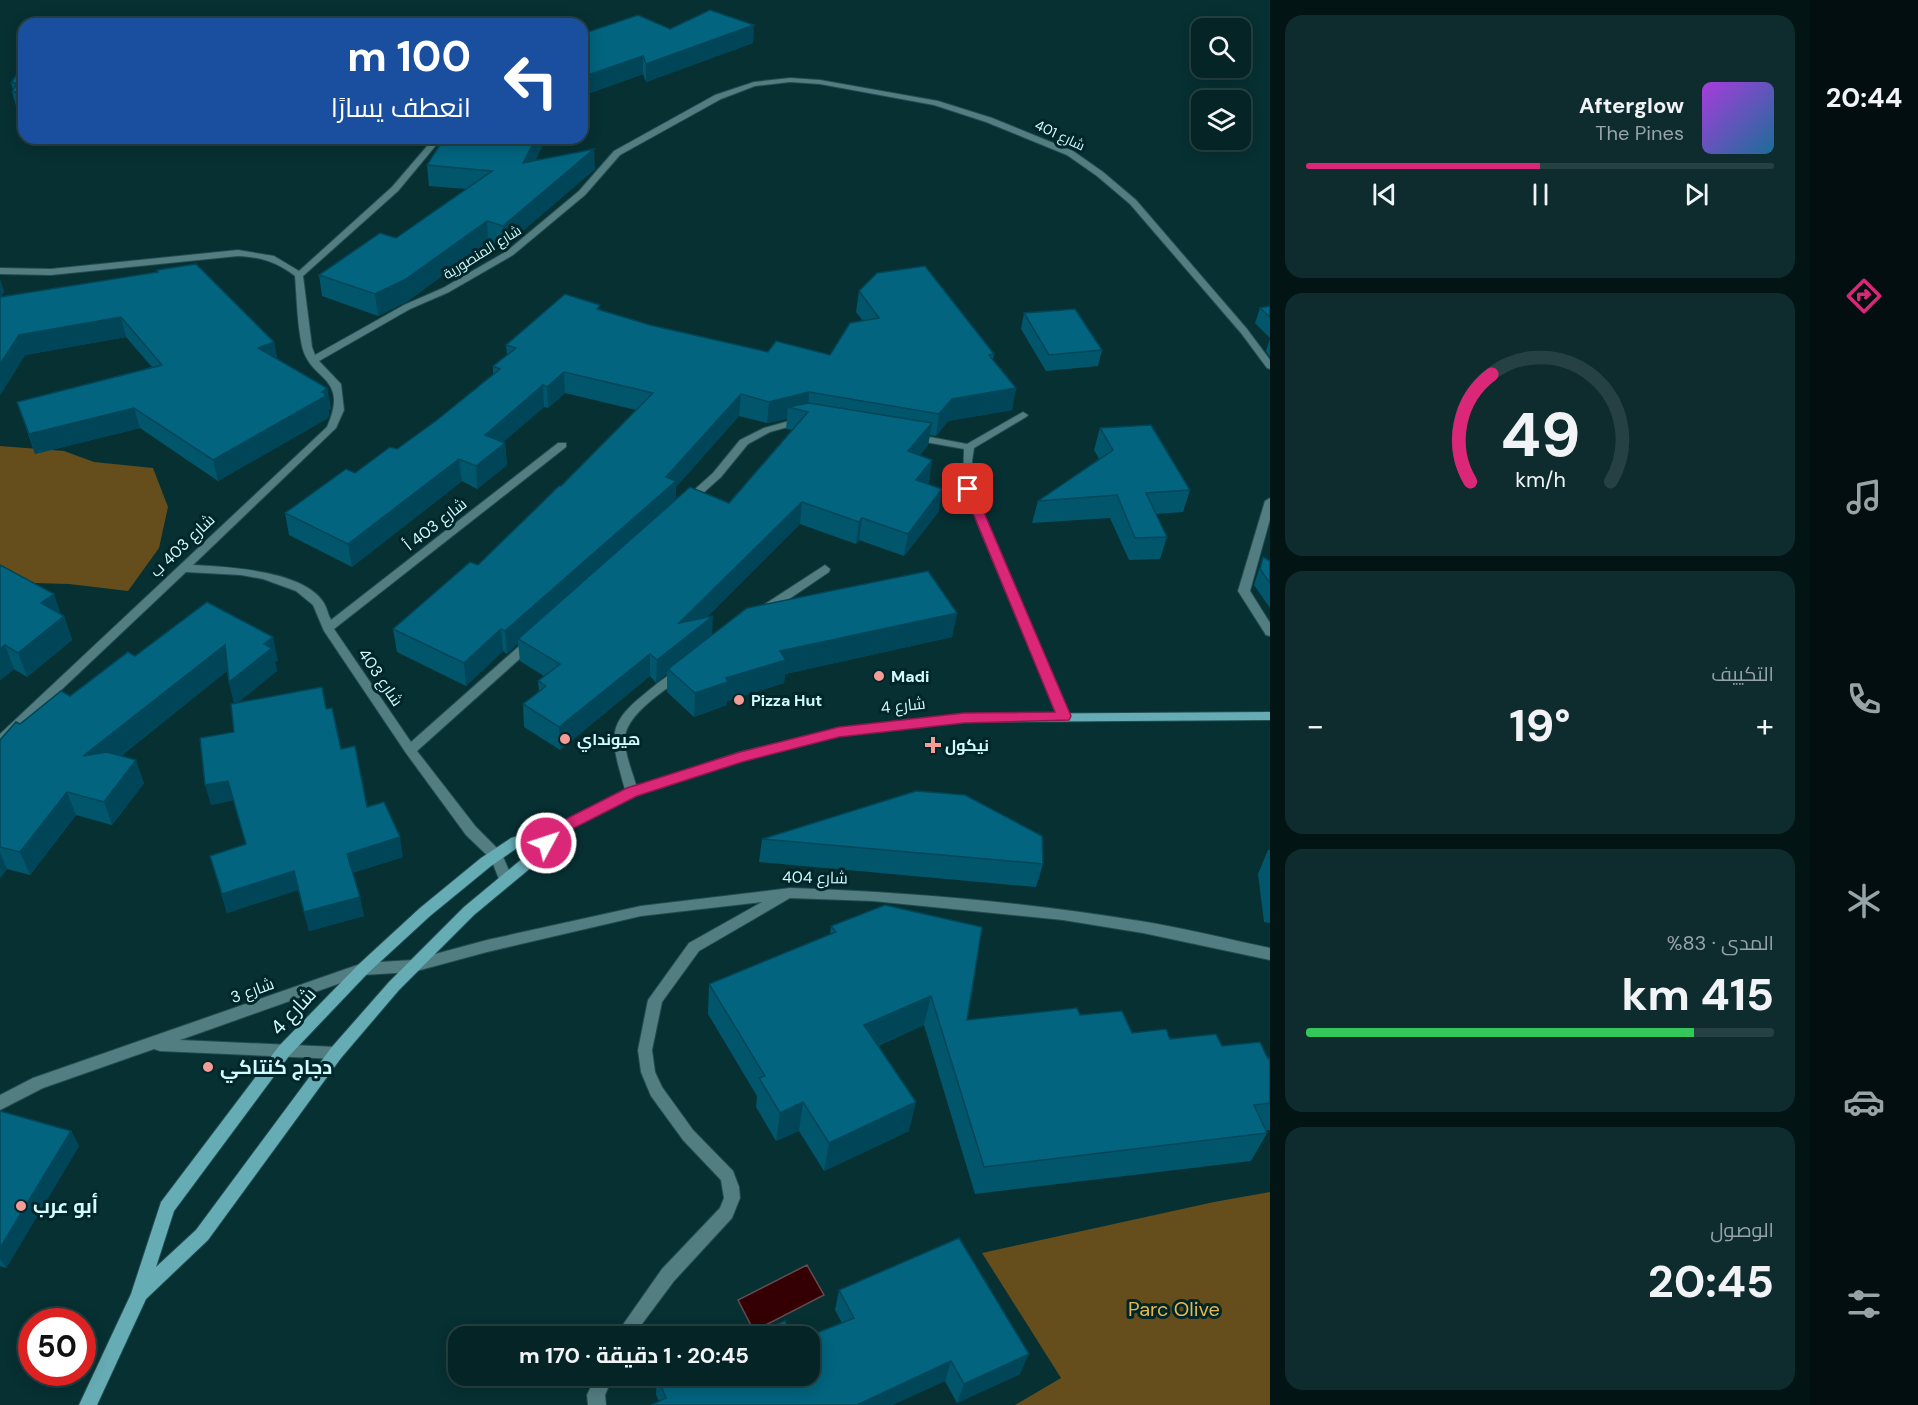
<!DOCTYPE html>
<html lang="ar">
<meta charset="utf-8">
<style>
:root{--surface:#052426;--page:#0e2c2e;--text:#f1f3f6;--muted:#97a4a7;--line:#264143;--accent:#db2777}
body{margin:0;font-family:"DM Sans",Cairo,sans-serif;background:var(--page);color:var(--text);direction:rtl;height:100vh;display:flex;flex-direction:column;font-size:22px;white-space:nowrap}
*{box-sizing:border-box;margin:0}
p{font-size:20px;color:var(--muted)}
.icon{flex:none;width:33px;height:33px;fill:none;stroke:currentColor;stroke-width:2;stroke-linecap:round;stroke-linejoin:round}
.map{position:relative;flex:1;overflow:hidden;direction:ltr}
.sheet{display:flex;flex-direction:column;gap:15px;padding:15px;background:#031415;width:540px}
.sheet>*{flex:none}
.guide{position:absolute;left:18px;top:18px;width:570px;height:126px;border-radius:18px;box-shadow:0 3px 15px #0003,0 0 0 2px var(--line);direction:rtl;background:#1a4fa0;color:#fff;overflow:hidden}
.buttons{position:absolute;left:1191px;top:18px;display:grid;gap:12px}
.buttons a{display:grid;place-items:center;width:60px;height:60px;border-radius:12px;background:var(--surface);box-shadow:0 3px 15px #0003,0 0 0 2px var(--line);font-size:30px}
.speed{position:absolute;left:18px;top:1308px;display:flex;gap:12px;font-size:30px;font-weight:700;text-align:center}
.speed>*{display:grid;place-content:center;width:78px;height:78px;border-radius:50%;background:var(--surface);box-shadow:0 3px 15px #0003,0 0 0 2px var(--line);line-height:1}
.speed .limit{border:9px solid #d22;background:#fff;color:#111}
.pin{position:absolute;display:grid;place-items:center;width:51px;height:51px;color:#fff;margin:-26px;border-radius:12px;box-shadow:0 3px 9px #0006}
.me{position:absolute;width:66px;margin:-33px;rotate:50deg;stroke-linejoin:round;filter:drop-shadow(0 0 4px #0008)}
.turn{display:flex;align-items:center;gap:21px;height:126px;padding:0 18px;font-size:27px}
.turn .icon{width:78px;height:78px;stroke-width:2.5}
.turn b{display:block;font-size:42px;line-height:51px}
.big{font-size:45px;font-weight:700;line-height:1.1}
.sheet .widget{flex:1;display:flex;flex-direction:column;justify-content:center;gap:9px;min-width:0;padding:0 21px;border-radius:18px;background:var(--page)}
.sheet .dial{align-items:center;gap:0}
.dial svg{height:156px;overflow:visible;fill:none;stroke:var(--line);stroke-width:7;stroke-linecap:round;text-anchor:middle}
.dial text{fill:var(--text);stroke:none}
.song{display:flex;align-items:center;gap:18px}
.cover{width:72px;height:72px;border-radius:9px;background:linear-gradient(135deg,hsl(280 70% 55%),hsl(200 70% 35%))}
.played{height:6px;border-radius:3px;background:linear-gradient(90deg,var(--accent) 50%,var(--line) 50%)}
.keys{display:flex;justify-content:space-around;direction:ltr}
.heat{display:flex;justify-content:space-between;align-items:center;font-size:33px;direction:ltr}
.charge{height:9px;border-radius:4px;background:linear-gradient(90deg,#34c759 83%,var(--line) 0)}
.trip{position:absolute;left:448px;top:1326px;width:372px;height:60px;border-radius:18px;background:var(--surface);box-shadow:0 3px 15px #0003,0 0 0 2px var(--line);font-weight:700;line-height:60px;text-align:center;direction:rtl}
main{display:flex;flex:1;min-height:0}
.dock{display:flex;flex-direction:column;width:108px;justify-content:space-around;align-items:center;background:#020e0f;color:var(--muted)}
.dock .icon{width:42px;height:42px}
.dock .current{color:var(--accent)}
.dock b{font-size:27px;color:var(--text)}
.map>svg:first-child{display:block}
.green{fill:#654e1c}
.water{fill:#340003;stroke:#634b4f;stroke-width:1.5}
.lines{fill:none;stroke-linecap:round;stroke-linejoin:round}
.minor-casing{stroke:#234c50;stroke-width:2}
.secondary-casing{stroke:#234c50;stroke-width:2}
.minor{fill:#527d81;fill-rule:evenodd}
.secondary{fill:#66acb4;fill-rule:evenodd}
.wall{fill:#02566c;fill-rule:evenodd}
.shaded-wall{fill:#014658}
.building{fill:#02647e;stroke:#014658;stroke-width:1.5}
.route{fill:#db2777;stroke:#8e194d;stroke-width:1.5}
.poi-dot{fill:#f59c96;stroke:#002629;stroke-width:2}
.labels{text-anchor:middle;stroke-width:6;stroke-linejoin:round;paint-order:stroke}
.far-street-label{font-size:14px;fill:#d0fbff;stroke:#002629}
.street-label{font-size:16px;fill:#d0fbff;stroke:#002629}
.poi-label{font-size:16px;font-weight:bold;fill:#d0fbff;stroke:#002629;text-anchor:start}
.near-street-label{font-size:20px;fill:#d0fbff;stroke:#002629}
.near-poi-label{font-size:20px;font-weight:bold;fill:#d0fbff;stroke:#002629;text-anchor:start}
.near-park-label{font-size:20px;fill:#e9b74b;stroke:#002629}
</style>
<main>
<nav class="dock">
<b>20:44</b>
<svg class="icon current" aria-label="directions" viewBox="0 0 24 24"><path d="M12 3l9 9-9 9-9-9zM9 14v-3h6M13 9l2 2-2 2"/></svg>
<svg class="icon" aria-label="music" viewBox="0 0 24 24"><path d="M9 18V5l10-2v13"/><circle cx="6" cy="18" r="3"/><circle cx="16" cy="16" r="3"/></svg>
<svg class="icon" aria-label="phone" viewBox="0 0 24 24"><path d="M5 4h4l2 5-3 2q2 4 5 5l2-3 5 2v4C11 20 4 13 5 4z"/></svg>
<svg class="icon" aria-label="climate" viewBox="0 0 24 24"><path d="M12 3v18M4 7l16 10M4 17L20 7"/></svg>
<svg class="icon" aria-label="car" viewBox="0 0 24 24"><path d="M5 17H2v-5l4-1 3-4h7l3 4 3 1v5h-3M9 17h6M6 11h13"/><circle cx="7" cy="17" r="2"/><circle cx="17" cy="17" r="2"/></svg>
<svg class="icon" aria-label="filters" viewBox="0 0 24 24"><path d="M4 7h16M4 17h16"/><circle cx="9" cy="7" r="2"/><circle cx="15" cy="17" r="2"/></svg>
</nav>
<section class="sheet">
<div class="widget">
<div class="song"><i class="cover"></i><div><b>Afterglow</b><p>The Pines</p></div></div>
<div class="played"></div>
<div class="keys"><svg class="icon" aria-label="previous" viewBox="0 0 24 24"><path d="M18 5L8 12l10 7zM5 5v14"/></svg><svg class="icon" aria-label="pause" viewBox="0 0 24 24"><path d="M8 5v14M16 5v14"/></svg><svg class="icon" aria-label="next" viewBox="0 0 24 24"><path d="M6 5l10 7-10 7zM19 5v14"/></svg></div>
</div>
<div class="widget dial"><svg viewBox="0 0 100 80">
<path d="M14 69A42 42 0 1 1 86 69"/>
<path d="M14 69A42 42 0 0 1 25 14" stroke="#db2777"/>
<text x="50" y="56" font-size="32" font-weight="700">49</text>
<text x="50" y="72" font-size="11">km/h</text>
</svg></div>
<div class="widget"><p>التكييف</p>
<div class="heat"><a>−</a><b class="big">19°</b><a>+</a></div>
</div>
<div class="widget"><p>المدى · 83%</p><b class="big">415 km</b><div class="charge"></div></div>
<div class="widget"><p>الوصول</p><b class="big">20:45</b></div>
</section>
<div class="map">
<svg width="1270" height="1405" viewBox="0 0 1270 1405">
<rect width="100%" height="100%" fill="#073033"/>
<g class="green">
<path d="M0,446l64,5 30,11 59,6 15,39 -9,41 -31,43 -59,-7 -69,-2z"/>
<path d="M1270,1192v213h-255l46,-27 -79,-125 232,-51z"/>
</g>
<path class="water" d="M807,1265l17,30 -70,36 -16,-31z"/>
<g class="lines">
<g class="minor-casing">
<g id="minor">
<path d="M790,78l30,2 118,21 54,17 81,33 30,21 33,28 111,129 23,31v9l-3,-1 -26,-35 -111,-129 -33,-28 -30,-21 -81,-33 -52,-17 -114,-21 -30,-2 -35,4 -34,13 -101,56 -35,40 -72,60 -64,37 -39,17 -91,52 22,23 3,26 -8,18 -143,137c34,2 111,5 131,38 3,5 4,12 7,17l227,-177h8v4l-232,182 77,113 115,-102h8l2,3 -2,3 -117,105 59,76 25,25 12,28 -2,4 -5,1 -5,-1 -10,-25 -25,-24 -60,-82 -82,-122 -11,-26 -17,-14 -33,-12 -22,-4 -55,-3 -182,172 -4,1v-11l327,-307c23,-52 -17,-45 -25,-81 -5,-23 -5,-47 -7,-70 -18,-14 -34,-19 -57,-20l-187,19 -51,-1v-6l51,1 187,-19 36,6 25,15 93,-84 42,-49h8l-44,53 -95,85 9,71 3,8 89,-50 39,-17 64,-37 72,-60 35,-40 101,-56 39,-13z"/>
<path d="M1023,412l5,3 -2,2 -52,31 -2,13 1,28 97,227 -6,4 -6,-4 -95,-227 1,-40 -50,-9 -5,-3 5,-3 53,10z"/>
<path d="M803,417l5,3 -2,2 -36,10 -22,12 -27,33 -29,26h-8l-1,-2 1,-2 29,-26 27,-33 24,-12z"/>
<path d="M1270,498v21l-20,72 20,32v13l-4,-1 -28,-44 27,-90z"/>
<path d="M825,565l5,4 -1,3 -62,42h-8l-2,-3 2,-3z"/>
<path d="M679,670l4,1 2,3 -2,3c-17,12 -56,37 -58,60 -1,18 9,38 13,55l-2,3h-8c-5,-8 -6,-18 -9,-27 -11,-40 -3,-51 29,-77 9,-7 20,-17 31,-21z"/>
<path d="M790,888c117,4 235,14 350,33 44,7 87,18 130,27v12l-127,-27 -80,-13 -190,-19 -83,-3 -91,53 -37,51 -10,48 3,22 7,15 31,43 40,41 6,16 1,11 -8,20 -58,63 -41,55h-18l47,-67 58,-61 4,-10 -3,-18 -38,-40 -32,-44 -10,-24 -3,-22 10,-50 41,-57 73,-41 -121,14 -154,36 -74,20 -50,3 -183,65 156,7 5,1 2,5 -2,5 -5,1 -176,-8 -6,-2 -111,39 -43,22v-15l33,-17 330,-115 50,-3 74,-20 154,-34z"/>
<path d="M596,1376h17l-8,19 1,10h-18l-1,-10z"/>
</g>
</g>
<g class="secondary-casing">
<path id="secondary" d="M1270,712v8l-306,2 -125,14 -98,25 -105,34 -73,38 -24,28 -65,54 -75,75 -58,68 -133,182 -62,59 -49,106h-18l52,-111 30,-92 118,-156 79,-81 62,-57 61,-50 30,-20 44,-13 73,-36 112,-37 99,-24 125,-14zM542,839l-13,14 -65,54 -75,75 -58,66 -135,182 -40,37 18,-56 115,-155 79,-83 62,-57 61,-50 29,-20z"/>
</g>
<use href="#minor" class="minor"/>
<use href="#secondary" class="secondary"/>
</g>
<g class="wall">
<path d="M670,29l83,14 -107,39 -3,-8 -61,22z"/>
<path d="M24,63v42l-8,1 -4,-14 1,-2 -2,-7z"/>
<path d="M546,138l-11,23 60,8 -91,78 -16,-5 -80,59 -30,15 -56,-20 -3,-21 77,-37 70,-49 -37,-3 -2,-21z"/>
<path d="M0,280l4,12 -4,5 274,45 3,17 50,29 4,21 -3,1 1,4 -1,4 -110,63 -78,-53 -105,26 -18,-52 135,-35 -26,-30 -101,18 -25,40z"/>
<path d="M859,291l135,63 -1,6 23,28 -4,22 -64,11 -12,15 -6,-1 -2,10 -8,10 9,27 -2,1 12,28 -35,45 -45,-16 -3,4 -56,-20 -93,93 5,17 245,-21 -5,24 -167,37 -1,9 -57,18v4l-33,12 -27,-25v-18l-11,9 -6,-7 -90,74 -36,-23 -1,-23 16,-12 -1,-11 6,-5 -24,-15 -2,-18 -11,11 -4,-3 -37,35 -69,-34 -4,-23 85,-64 83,-79 75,-76 -71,-17 -17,15 -4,-1 -41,35 2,1 2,22 -30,24 -15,-8 -110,86 -63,-32 -4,-22 112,-64 40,-29 56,-46v-8l14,-11 -1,-10 95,-35 49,15 118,27 62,3 33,-34 -7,-9zM739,416l28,7 20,-4 -1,10 6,1 -63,73 -53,-4v-12z"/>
<path d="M1270,306v32l-15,-15 5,-15z"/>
<path d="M1024,313l78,37 -4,16 -52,5 -25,-42z"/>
<path d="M1270,339v18l-4,-6z"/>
<path d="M1100,428l90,62 -7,22 -27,2 11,23 -7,22 -31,1 -19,-42 -78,5 6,-22 61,-42 -5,-9z"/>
<path d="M1263,557l7,4v47l-16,-23z"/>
<path d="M0,565l64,51 8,24 -45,37 -13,-8 -14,11z"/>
<path d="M135,656l143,4 -3,2 2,9 -39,31 89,7 14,40 26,58 36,50 -51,16 12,43 -55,15 -11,-41 -71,23 -17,-57 36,-12 -13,-44 -22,5 23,-73v-29l-5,-21 -2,-11 -106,85 23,27 -32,42 -36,-10 -46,60 -23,-6 -7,9v-138l20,-16 50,-28z"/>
<path d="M762,839l281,25 -7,23 -277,-25z"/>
<path d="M1268,850h2v73l-6,-1 -6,-48z"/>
<path d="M831,926l136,94 113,-5 52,18 90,13 48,12v72h-5l2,3 -16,28 -276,33 -51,-169 -46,21 31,85 -85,40 -25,-40 -23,10 -20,-34 1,-11 -49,-82 1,-30 121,-49z"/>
<path d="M0,1111l71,20 8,15 -73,122 -6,-2z"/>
<path d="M839,1290l181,84 -63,29 -12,-22 -53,24h-241l8,-4 -3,-6 1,-19h153l32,-53 -7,-13z"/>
</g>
<g class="shaded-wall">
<path d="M754,25l-1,18 -107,39v-18z"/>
<path d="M643,56v18l-61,22v-19z"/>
<path d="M536,138h10l-21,45 -2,-20z"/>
<path d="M594,149l1,20 -91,78 -1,-21z"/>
<path d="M487,221l1,21 -80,59 -30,15 -3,-22z"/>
<path d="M0,280l4,12 -4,6z"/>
<path d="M121,317l5,20 -101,18 -25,40v-31l19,-29z"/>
<path d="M274,342l4,20 -20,-14z"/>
<path d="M564,372l1,21 -17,15 -1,-21z"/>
<path d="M543,385l1,22 -57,49 -2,-21z"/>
<path d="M327,388l4,21 -3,1 1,4 -1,4 -110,63 -5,-21z"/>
<path d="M1016,388l-4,22 -64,11 -12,15 3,-22 13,-15z"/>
<path d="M809,392l-1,20 -20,-5 -1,12 -20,4 2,-21z"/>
<path d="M741,394l-2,22 -63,71v16l-158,136v4l-11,11 -2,-23 161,-154z"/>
<path d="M134,408l6,20 -105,26 -6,-20z"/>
<path d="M932,423l-4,22 -23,28 3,-22z"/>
<path d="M505,443l2,22 -30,24 -1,-23z"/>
<path d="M459,459l3,22 -110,86 -4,-23z"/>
<path d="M932,460l-3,22 -16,20 3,-22z"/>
<path d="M942,489l-3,22 -35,45 4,-22z"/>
<path d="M802,502l-2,22 -111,111 24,-19 -1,22 -44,31 -1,5 -11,9 1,-23 22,-37z"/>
<path d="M862,518l-3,22 -3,4 3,-22z"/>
<path d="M54,594l8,23 2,-1 8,24 -45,37 -9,-24 23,-50z"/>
<path d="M957,613l-5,24 -167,37 -1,9 -57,18v4l-33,12 1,-24 85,-42z"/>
<path d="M501,629l2,22 -37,35 -2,-23z"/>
<path d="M273,637l5,23 -3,2 2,9 -42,34 -6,-23 35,-38z"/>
<path d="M5,645l9,24 -14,11v-31z"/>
<path d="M225,645l6,23 -140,111 -8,-23z"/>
<path d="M650,654v22l-90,74 -1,-23z"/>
<path d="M136,760l8,23 -32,42 -8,-23z"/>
<path d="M228,781l5,19 -22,5 -6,-20z"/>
<path d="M67,792l9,23 -46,60 -10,-23z"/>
<path d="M400,837l3,20 -52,16 -4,-19z"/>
<path d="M0,852l7,17 -7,9z"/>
<path d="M294,871l4,19 -71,23 -5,-19z"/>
<path d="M360,897l4,19 -55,15 -5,-19z"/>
<path d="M931,996l-7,29 -66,29 6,-29z"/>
<path d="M803,1102l-4,29 -23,10 4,-28z"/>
<path d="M916,1102l-7,29 -85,40 5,-28z"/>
<path d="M71,1131l8,15 -73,122 -6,-9v-11z"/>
<path d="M1029,1354l-9,20 -63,29 7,-19z"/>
<path d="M951,1361l-6,20 -53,24h-35z"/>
</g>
<g class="building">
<path d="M710,10l44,15 -108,39 -3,-8 -61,21v-43l56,-19 32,14z"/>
<path d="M63,17l6,7h-38z"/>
<path d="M24,63v29h-12l5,-9h-6z"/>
<path d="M444,138h92l-13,25 71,-14 -91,77 -16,-5 -81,58 -31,15 -56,-19 61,-42 16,5 96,-67 -65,-6z"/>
<path d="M196,264l78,78 -16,6 69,40 -5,4 4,2 -2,3 -111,63 -79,-52 -105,26 -12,-32 145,-37 -41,-48 -102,18 -19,29v-67l158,-25 -1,-2z"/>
<path d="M925,266l69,88 -5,1 27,33 -64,11 -13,15 -130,-22 -40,10 -28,-8 -75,83 10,4 -171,150 -4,-2 -37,34 -71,-34 77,-67 8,3 81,-79h2l92,-93 -89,-21 -17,15 -4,-2 -58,50 20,8 -29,23 -17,-7 -111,85 -63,-31 61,-44 9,4 35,-26 7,2 40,-29 63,-51 -7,-3 23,-18 -10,-3 59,-51 35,11 -3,4 53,16 118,27 8,-11 54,14 20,-32 29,-5 -20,-27 18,-18z"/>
<path d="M1270,306v11l-10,-9z"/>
<path d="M1075,309l27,41 -53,5 -25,-42z"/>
<path d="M809,403l123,20 -24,28 24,9 -16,20 26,9 -34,45 -46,-16 -3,4 -57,-20 -123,121 34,-7 -56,44 -7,-6 -91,73 -36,-23 23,-18 -8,-5 22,-17 -42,-25 172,-152 39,16 79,-91 -20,-5z"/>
<path d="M1151,425l39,65 -44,3 21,44 -32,1 -18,-43 -79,6 75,-51 -13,-22z"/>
<path d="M1263,557l7,4v22l-10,-14z"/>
<path d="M0,565l54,29 -13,9 23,13 -46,37 -13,-8 -5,4z"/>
<path d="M928,571l29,42 -177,38 6,9 -60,18 2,4 -33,11 -27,-24 79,-61z"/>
<path d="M207,602l66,35 -9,7 8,4 -43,34 -4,-37 -142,111 24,-4 29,8 -32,42 -37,-10 -47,60 -20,-5v-107l16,-18 4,2 41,-33 9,5 58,-44 7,4z"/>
<path d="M322,687l4,22 6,-1 9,41 14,-3 12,61 17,-5 16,35 -53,17 13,43 -56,15 -10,-41 -72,23 -12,-38 36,-12 -18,-63 -23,4 -5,-47 34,-6 -3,-28z"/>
<path d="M916,791l49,4 77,41 1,28 -281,-25z"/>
<path d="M885,905l97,22 -15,93 110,-12 3,7 42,-4 10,22 34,-4 4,10 46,-5 6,12 38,-4 8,17 2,-1v45l-16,2 13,28 -283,34 -53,-171 -67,29 52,77 -87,41 -26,-41 -23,11 -21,-35 6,-2 -56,-92 127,-52 -5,-6z"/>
<path d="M0,1111l71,20 -71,117z"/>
<path d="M959,1238l70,116 -65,30 -13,-23 -94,44h-206l15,-7 -9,-22h153v-40h-1l45,-18 -15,-28z"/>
<path d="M785,1321l7,15h-43z"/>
</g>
<path class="route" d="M968,485l6,4 97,227 -2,4 -105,3 -125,14 -97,25 -105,34 -73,37 -12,14h-11l-2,-4 15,-18 73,-37 113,-36 99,-25 125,-14 91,-1 -92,-223z"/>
<g class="poi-dot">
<circle cx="879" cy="676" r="6"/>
<circle cx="739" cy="700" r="6"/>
<circle cx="565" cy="739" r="6"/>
<path d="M930 736h6v6h6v6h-6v6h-6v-6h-6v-6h6z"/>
<circle cx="208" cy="1067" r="6"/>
<circle cx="21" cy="1206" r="6"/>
</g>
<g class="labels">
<g class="far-street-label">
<text transform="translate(1060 135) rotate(25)" y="5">شارع 401</text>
<text transform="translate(482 252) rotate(-32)" y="5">شارع المنصورية</text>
</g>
<g class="street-label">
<text transform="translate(435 524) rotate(-38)" y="6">شارع 403 أ</text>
<text transform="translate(182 545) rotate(-44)" y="6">شارع 403 ب</text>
<text transform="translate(381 677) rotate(56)" y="6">شارع 403</text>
<text transform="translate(903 705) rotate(-6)" y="6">شارع 4</text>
<text transform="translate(815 877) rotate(1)" y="6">شارع 404</text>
<text transform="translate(252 990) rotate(-20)" y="6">شارع 3</text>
</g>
<g class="poi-label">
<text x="891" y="682">Madi</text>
<text x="751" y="706">Pizza Hut</text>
<text x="577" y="745">هيونداي</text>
<text x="945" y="751">نيكول</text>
</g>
<g class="near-street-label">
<text transform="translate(293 1011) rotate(-47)" y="7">شارع 4</text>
</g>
<g class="near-poi-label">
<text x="220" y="1074">دجاج كنتاكي</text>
<text x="33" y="1213">أبو عرب</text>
</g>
<g class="near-park-label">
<text x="1174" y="1316">Parc Olive</text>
</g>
</g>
</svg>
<div class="buttons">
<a><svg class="icon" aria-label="search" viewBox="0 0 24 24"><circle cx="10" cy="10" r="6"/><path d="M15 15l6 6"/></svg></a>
<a><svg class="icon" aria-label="layers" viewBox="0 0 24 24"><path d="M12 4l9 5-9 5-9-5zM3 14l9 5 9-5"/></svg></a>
</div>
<div class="speed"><div class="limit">50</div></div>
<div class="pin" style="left:968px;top:489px;background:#d93025"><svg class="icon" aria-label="arrive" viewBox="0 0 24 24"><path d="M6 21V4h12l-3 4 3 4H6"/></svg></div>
<svg class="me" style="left:546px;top:843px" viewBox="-20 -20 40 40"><circle r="17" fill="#db2777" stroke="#fff" stroke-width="3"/><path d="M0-11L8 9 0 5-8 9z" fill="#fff"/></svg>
<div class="trip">20:45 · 1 دقيقة · 170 m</div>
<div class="guide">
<div class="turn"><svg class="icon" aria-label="left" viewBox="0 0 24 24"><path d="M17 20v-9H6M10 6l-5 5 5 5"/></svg><div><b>100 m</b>انعطف يسارًا</div></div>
</div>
</div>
</main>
